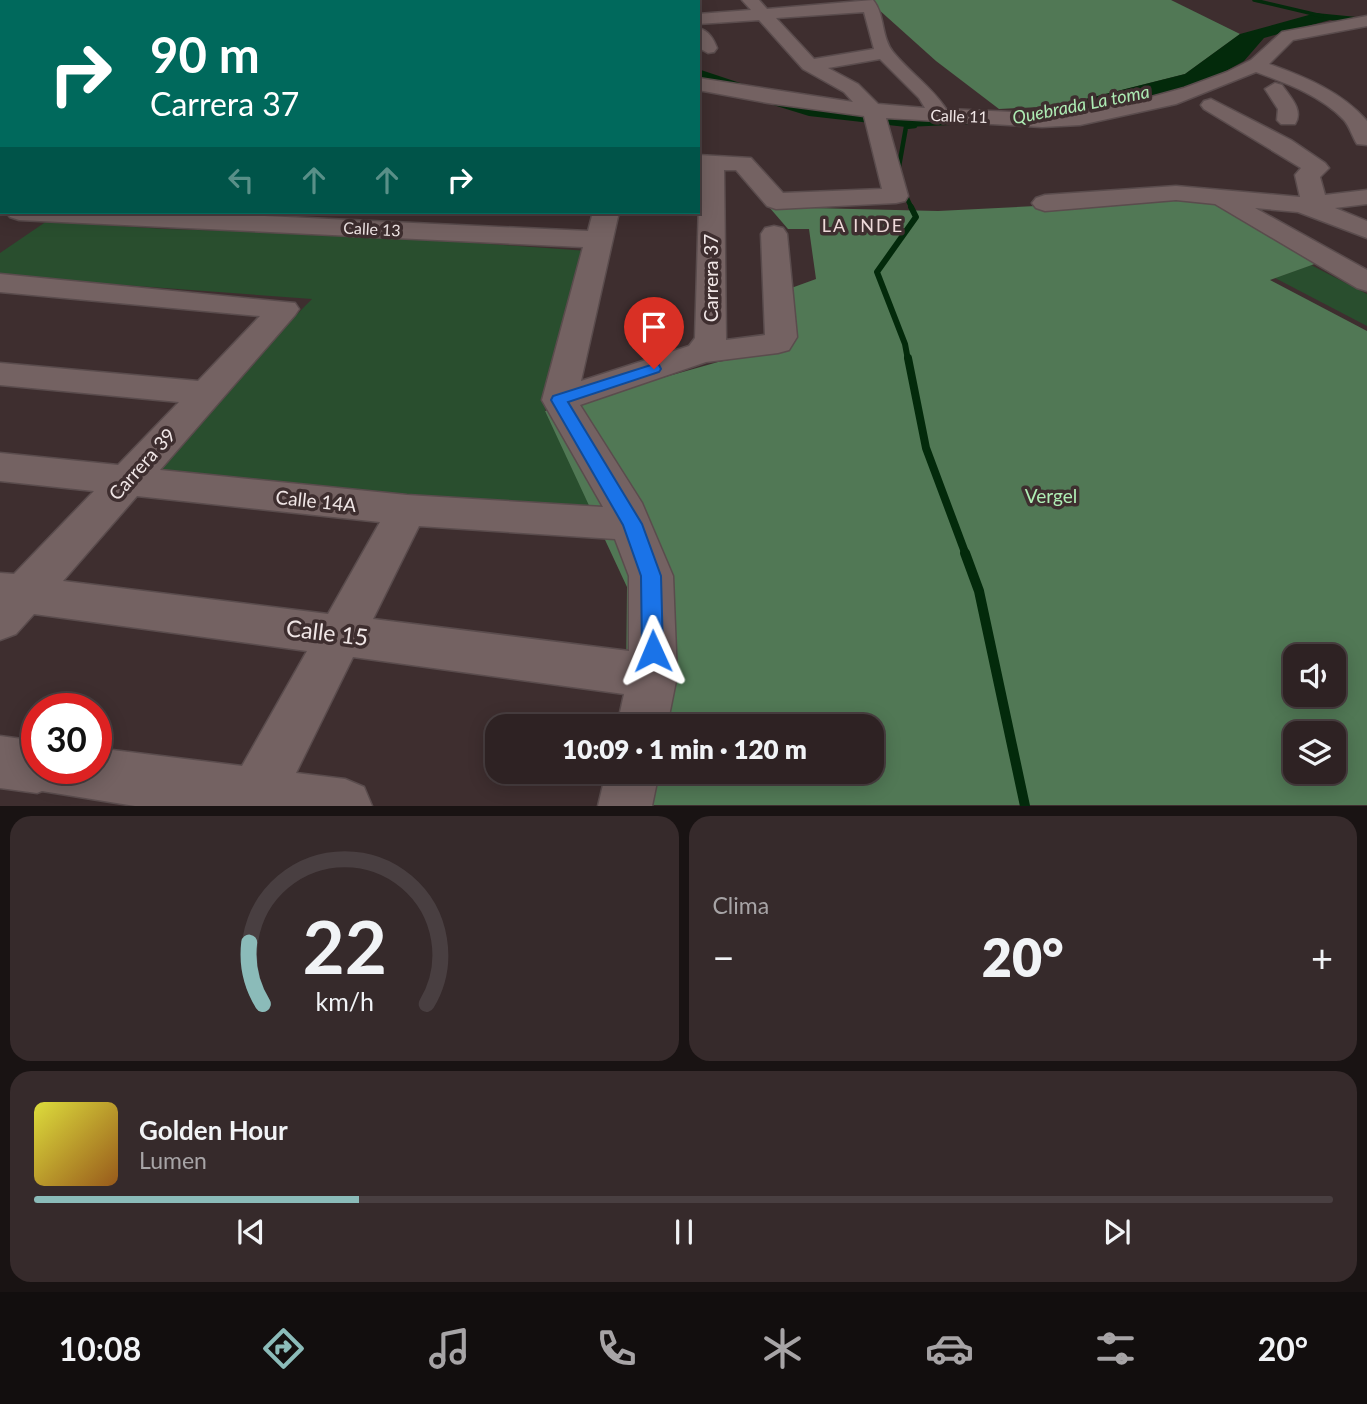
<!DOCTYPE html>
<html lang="es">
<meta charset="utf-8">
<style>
:root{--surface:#2e2223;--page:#362a2b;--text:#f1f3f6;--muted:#a7a4a6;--line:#493f41;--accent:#8bbbb9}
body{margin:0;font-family:Lato,sans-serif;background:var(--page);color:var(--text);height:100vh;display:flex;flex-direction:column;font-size:26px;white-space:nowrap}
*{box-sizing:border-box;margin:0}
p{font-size:23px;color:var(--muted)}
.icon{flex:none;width:38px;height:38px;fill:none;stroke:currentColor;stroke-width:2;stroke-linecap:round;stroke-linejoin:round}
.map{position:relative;height:806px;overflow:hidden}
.sheet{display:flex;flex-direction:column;gap:10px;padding:10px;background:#191313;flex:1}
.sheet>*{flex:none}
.top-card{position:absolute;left:0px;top:0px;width:700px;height:214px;box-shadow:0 4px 18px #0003,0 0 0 2px var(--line);background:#00695c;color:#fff;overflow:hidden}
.controls{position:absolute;left:1283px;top:644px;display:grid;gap:14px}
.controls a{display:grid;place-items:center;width:63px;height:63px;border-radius:14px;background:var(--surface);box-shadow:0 4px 18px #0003,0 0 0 2px var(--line);font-size:35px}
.speed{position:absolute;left:21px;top:693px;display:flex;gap:14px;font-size:35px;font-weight:700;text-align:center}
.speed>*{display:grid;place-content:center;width:91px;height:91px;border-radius:50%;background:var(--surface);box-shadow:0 4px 18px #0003,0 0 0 2px var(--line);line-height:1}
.speed .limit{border:10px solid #d22;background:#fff;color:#111}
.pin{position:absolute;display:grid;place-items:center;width:60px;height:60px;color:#fff;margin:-72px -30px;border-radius:50% 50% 50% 0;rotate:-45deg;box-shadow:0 0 7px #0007}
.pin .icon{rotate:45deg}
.me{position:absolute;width:77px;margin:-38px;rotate:359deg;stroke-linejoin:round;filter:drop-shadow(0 0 5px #0008)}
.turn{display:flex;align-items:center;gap:24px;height:147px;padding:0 35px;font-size:32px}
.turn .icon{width:91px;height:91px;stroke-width:2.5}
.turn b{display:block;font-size:49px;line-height:60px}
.lanes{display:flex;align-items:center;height:66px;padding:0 35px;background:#0003;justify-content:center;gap:35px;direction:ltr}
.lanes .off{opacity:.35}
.big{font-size:52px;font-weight:800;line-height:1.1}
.sheet .card{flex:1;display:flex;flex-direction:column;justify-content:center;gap:10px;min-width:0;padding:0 24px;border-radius:21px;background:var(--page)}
.sheet .dial{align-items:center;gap:0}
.dial svg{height:182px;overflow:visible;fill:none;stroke:var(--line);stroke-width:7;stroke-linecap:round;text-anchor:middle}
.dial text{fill:var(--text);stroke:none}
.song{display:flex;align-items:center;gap:21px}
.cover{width:84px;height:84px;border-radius:10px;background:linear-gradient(135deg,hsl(60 70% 55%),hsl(30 70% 35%))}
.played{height:7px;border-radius:4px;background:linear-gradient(90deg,var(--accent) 25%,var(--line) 25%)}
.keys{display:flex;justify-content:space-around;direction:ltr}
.heat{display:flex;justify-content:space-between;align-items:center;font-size:38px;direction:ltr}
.sheet .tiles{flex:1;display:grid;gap:10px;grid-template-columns:1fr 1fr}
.card:last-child{grid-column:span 2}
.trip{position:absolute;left:485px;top:714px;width:399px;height:70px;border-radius:21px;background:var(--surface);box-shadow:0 4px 18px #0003,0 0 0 2px var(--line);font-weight:800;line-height:70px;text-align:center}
.tabs{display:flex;height:112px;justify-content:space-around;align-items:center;background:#120e0e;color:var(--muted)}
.tabs .icon{width:49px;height:49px}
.tabs .on{color:var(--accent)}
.tabs b{font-size:32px;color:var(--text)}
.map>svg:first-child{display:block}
.green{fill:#294e2e}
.forest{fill:#517855;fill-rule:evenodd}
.water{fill:#032a0b}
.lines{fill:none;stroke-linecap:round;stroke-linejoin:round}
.stream-far4{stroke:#032a0b;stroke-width:3.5}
.stream-far3{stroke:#032a0b;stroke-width:4.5}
.stream-far2{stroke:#032a0b;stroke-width:6}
.stream-far1{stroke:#032a0b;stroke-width:8}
.stream{stroke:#032a0b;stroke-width:10}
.minor-casing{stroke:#5a4c4d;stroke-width:3}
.minor{fill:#746262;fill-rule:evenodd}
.route{fill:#1a73e8;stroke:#114b97;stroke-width:2}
.labels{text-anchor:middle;stroke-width:7;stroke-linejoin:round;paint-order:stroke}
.far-street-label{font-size:16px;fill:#f0e6e6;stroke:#3e2e2f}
.far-water-label{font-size:18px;font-style:italic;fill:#adebb3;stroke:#3e2e2f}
.far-neighbourhood-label{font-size:18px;letter-spacing:2px;fill:#eed9d9;stroke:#3e2e2f}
.street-label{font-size:19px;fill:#f0e6e6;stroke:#3e2e2f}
.park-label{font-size:19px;fill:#afeeb5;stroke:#3e2e2f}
.near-street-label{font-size:23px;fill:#f0e6e6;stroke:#3e2e2f}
</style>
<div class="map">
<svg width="1367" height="806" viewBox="0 0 1367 806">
<rect width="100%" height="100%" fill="#3e2e2f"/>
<g class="green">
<path d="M0,0h467l16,2h-481v159z"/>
<path d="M47,221l117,8 201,6 223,16 -43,160 53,109 -451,-46 80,-89 85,-86 -312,-23v-23z"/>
<path d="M1311,265l56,29v32l-92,-48z"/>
</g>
<g class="forest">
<path d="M868,0h303l69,34 -55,40 -127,32 -59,3 -63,-48z"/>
<path d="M1210,197l113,64 -53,19 97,51v474h-766l7,-33h264v-46h-254l8,-39 1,-100 -82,-176 173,-49 70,-13 -5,-58 33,-12 -7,-50h-21l-19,-22 169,4zM1295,656h39v39h-39zM1295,733h39v39h-39z"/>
</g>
<path class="water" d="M1316,13l51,5v6l-37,-4 -66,18 -20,23 -42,23 -160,37 -136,6 -97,-11 -111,-34v-13l60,20 77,20 173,5 50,-8 127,-32 55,-40z"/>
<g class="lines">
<path class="stream-far4" d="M1254,0l68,16"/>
<g class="stream-far3">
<path d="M898,172l8,-45 9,-1"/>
<path d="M904,192l8,17"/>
</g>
<path class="stream-far2" d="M908,360l-3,-16 -28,-72 39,-55 -5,-10"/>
<path class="stream-far1" d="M908,358l18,90 40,107"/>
<path class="stream" d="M965,553l14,38 46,215"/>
<g class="minor-casing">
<g id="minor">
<path d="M503,0h40l-42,2z"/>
<path d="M628,0h19l2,2h-19z"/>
<path d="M742,0h17l8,9 106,-9c12,14 8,37 20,52 17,21 38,34 53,57l109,5 67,-9 62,-17 43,-16 24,-12 31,-28 85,-16v10l-74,14 -24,24c36,13 73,28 98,57v24l-10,-1c-5,-8 -7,-17 -13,-24 -22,-24 -58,-37 -88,-48l-80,32 -96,21 -38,2 -156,-9 22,78 -3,5 -9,2 -120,6 -9,-3 -31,-36h-12l2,170 39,-5 -4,-101 4,-6 9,-2 9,2 4,6 10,103 -8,13 -11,3 -72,9 -126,43 62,98 31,73 4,100 -10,50h-50l7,-32 -271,-37 -57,116 49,6 19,8 8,19h-237l-93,-15 -5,2 -37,-5v-52l37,5v27h59v-20l146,18 65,-115 -273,-37 -18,20 -16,6v-67l14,1 80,-83 -94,-10v-28l118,12 61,-63 -179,-17v-22l198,18 62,-65 -260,-24v-18l295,29 4,6 -4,6 -135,155 247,25 196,12 -61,-107 41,-153 -564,-27 -9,-3 -4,-5h170l412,19 5,-19h26l-38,169 108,-35 6,-8 5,-169 -2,-14 53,3 32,35 99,-4 -18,-73 -96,-13 -70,-13v-12l155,24 -9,-10 -41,-23 -44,-49 -61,4v-10l53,-4zM864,12l10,37 -60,10 -38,-41zM880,59l39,39 6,10 -47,-4 -20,-20 -30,-16zM137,496l243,26 -52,92 -265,-33zM419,526l196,13 14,37v75l-256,-32z"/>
<path d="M698,28c11,3 15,10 19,20l-3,4 -6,1 -9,-5z"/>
<path d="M1275,83l7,2c8,12 22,25 13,39h-14l-4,-4 1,-11 -13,-20z"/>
<path d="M1211,99l80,41 34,23 4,5 -9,9 5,18 42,-5v14l-32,4 32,13v17l-69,-26 -43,-4 112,62v21l-10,-3 -142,-84 -39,-4 -131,11 -9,-3 -4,-5 4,-5 9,-3 131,-9 124,11 -5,-22 6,-7 -97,-59 -3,-4 3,-4z"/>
<rect x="0" y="160" width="2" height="14"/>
<path d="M606,772h53l-7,34h-54z"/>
</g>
</g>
<use href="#minor" class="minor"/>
</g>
<path class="route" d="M654,364l5,1 2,4 -2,3 -91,30 74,122 19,52 2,75 -3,6 -7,3 -8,-3 -3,-6 -1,-75 -18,-51 -72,-125 2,-4z"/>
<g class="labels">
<g class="far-street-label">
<text transform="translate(959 116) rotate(2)" y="6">Calle 11</text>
<text transform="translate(372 229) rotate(3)" y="6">Calle 13</text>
</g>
<g class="far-water-label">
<text transform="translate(1081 105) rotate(-11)" y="6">Quebrada La toma</text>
</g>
<g class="far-neighbourhood-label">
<text x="863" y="232">LA INDE</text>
</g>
<g class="street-label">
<text transform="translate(711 278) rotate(-90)" y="7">Carrera 37</text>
<text transform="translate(142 464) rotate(-48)" y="7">Carrera 39</text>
<text transform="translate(316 501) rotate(6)" y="7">Calle 14A</text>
</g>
<g class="park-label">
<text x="1051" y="503">Vergel</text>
</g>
<g class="near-street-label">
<text transform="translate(327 633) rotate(7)" y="8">Calle 15</text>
</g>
</g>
</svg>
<div class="controls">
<a><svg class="icon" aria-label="sound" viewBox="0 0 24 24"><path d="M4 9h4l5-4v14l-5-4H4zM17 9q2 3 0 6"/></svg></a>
<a><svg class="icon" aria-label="layers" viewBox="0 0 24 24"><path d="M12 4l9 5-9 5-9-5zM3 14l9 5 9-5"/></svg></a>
</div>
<div class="speed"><div class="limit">30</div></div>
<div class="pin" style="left:654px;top:369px;background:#d93025"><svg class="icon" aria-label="arrive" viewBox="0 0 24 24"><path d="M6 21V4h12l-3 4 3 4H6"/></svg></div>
<svg class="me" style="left:653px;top:651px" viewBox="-20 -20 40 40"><path d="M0-17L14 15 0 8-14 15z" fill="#1a73e8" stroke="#fff" stroke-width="4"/></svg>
<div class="trip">10:09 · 1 min · 120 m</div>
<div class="top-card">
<div class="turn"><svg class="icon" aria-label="right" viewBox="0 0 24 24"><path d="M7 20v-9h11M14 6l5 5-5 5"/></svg><div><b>90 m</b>Carrera 37</div></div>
<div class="lanes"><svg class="icon off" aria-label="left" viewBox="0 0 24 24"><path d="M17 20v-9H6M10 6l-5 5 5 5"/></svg><svg class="icon off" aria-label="ahead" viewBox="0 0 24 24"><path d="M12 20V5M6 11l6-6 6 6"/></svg><svg class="icon off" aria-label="ahead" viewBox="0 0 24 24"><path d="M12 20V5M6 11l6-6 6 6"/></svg><svg class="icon" aria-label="right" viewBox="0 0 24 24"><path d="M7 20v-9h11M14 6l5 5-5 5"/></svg></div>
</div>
</div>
<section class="sheet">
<div class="tiles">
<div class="card dial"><svg viewBox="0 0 100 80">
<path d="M14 69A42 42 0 1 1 86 69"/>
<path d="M14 69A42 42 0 0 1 8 42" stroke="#8bbbb9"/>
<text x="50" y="56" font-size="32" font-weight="700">22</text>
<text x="50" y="72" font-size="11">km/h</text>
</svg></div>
<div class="card"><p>Clima</p>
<div class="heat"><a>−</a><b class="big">20°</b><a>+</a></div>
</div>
<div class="card">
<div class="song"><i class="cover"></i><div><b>Golden Hour</b><p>Lumen</p></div></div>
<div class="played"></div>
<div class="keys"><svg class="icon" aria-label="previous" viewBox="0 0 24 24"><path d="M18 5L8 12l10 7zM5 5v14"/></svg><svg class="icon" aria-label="pause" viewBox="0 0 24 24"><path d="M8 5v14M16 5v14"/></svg><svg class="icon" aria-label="next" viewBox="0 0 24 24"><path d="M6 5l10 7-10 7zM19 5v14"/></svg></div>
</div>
</div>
</section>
<nav class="tabs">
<b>10:08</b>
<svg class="icon on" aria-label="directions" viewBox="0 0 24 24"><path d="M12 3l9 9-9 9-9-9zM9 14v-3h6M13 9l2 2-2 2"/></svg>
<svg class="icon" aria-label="music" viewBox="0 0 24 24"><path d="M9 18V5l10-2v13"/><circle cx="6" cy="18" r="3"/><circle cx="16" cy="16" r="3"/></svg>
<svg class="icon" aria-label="phone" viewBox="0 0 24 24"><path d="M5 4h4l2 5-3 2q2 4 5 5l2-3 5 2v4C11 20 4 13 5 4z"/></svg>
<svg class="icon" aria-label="climate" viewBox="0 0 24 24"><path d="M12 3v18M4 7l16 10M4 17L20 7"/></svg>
<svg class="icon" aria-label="car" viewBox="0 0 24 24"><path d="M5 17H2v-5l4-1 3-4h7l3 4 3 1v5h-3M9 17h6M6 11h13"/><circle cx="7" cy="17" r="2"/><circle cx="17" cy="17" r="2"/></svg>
<svg class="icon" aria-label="filters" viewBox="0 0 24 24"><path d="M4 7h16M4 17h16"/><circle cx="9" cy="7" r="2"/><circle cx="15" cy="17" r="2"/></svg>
<b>20°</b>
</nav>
